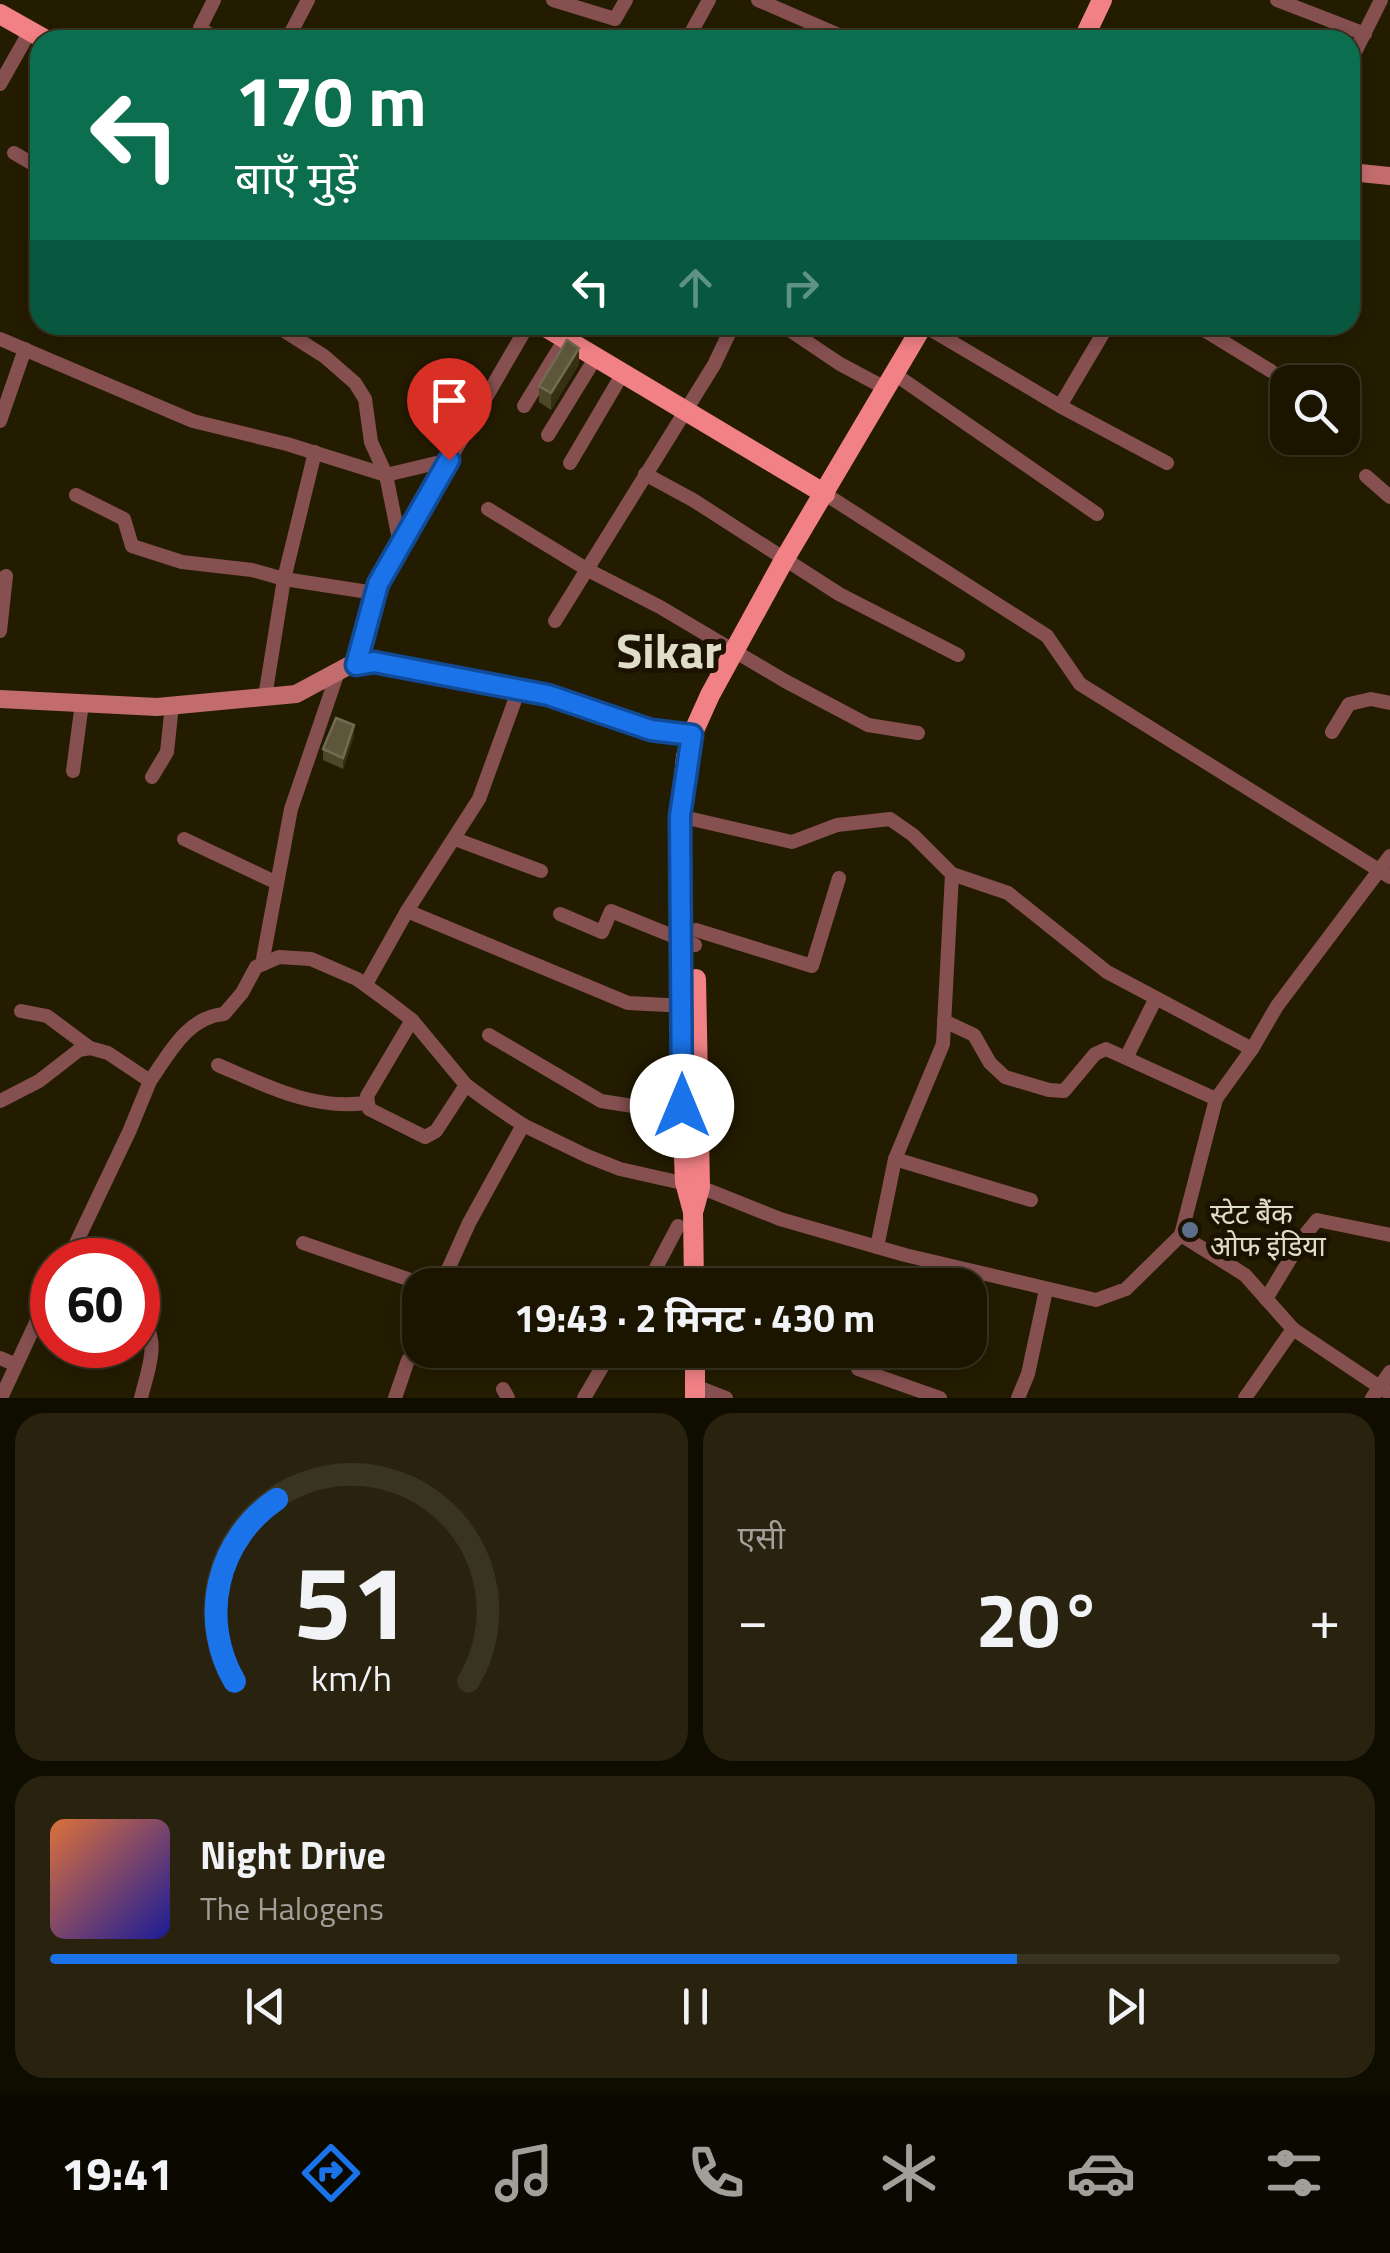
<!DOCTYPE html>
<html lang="hi">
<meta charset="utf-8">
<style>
:root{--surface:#1b1500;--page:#28220f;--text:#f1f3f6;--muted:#a09f99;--line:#393422;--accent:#1a73e8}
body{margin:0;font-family:"Titillium Web","Noto Sans Devanagari",sans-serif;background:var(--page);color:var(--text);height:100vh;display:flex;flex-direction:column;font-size:38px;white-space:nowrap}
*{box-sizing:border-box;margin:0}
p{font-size:32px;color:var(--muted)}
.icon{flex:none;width:55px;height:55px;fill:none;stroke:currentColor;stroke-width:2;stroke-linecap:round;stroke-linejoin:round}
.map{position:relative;height:1398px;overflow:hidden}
.panel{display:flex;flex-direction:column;gap:15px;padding:15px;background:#0f0c00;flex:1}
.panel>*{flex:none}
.top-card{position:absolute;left:30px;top:30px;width:1330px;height:305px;border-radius:30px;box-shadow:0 5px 15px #0003,0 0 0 2px var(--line);background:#0b6e4f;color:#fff;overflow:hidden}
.fabs{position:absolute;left:1270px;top:365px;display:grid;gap:20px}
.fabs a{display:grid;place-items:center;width:90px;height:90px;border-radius:20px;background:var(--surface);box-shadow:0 5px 15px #0003,0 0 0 2px var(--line);font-size:50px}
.speed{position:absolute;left:30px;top:1238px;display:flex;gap:20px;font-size:50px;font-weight:700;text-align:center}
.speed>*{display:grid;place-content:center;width:130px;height:130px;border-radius:50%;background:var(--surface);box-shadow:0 5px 15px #0003,0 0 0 2px var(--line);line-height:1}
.speed .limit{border:15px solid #d22;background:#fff;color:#111}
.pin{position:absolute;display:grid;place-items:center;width:85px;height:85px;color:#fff;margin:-102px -42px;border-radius:50% 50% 50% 0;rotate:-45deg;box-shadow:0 0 10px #0007}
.pin .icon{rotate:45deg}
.me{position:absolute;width:110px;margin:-55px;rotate:0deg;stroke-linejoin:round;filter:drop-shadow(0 0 8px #0008)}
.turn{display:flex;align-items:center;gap:35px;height:210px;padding:0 40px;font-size:45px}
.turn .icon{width:130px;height:130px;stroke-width:2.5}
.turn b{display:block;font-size:70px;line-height:85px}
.lanes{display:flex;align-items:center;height:95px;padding:0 40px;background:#0003;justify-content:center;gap:50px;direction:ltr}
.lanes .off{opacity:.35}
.big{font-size:75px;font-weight:700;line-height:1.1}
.panel .card{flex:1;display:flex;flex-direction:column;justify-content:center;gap:15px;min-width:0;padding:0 35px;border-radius:30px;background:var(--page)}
.panel .dial{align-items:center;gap:0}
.dial svg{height:260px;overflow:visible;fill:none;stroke:var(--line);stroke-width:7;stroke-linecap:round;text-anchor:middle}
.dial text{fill:var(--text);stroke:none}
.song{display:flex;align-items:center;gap:30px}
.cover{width:120px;height:120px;border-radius:15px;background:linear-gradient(135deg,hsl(20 70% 55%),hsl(240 70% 35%))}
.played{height:10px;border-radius:5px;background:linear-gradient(90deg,var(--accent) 75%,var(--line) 75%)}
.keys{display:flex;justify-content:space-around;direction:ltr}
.heat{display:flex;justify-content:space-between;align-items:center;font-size:55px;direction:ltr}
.panel .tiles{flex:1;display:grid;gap:15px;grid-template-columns:1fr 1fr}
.card:last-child{grid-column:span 2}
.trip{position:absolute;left:402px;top:1268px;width:585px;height:100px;border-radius:30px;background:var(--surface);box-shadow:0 5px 15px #0003,0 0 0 2px var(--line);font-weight:700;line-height:100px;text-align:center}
.tabs{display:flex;height:160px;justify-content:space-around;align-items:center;background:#0b0800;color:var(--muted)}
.tabs .icon{width:70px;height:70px}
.tabs .on{color:var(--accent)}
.tabs b{font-size:45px;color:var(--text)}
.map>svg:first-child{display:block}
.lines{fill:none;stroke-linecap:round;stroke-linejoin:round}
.street{stroke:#865051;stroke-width:14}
.secondary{stroke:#c36c6e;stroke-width:18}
.primary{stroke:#f18185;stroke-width:20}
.wall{fill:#4e4629}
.shaded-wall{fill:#372f11}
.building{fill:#5e563a;stroke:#726b51;stroke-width:2.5}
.route-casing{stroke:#114b97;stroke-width:25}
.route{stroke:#1a73e8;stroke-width:18}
.service-dot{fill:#5c6f8a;stroke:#1b1300;stroke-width:4}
.labels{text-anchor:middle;stroke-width:10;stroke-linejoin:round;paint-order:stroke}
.poi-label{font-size:28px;fill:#e0dcca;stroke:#1b1300;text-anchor:start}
.town-label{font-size:48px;font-weight:bold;fill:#e0dcca;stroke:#1b1300}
</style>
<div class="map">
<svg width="1390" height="1398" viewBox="0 0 1390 1398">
<rect width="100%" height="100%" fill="#241c00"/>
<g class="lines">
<g class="street">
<path d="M214,0l-14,28 18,12"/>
<path d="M553,0l62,19 11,-19"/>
<path d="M758,0l92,40"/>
<path d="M1277,0l88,34"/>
<path d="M287,40l21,-40"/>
<path d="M687,40l22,-40"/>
<path d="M1350,62l31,-62"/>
<path d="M0,84l30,-53"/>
<path d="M14,153l26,15"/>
<path d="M275,325l49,31 31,27 10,16 6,43 15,33 14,69"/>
<path d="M782,325l58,39 47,25"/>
<path d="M923,325l137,81 107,57"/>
<path d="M1196,325l75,46"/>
<path d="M0,339l193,82 94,23 99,31 63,-15"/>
<path d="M896,375l201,139"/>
<path d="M524,406l41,-67"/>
<path d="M1060,406l48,-81"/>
<path d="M0,421l25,-72"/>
<path d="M548,435l48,-78"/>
<path d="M570,463l53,-90"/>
<path d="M645,474l48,26 146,94 119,61"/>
<path d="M1366,476l24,21"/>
<path d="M825,494l222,142 33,48 310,193"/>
<path d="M76,495l48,24 8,27 50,16 70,8 32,9 91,14"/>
<path d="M488,509l100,61 72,37 125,74 83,44 50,8"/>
<path d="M555,621l159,-256 19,-40"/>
<path d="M0,631l6,-55"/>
<path d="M356,665l22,-82 150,-258"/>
<path d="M265,697l19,-118 31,-127"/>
<path d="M1332,732l17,-28 22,-5 19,4"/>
<path d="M73,771l9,-68"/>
<path d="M152,777l15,-25 5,-47"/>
<path d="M692,819l100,23 45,-17 53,-6 23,16 39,39 56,19 99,79 145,77"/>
<path d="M184,839l93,44"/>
<path d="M455,839l86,32"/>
<path d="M1390,856l-113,150 -25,43 -36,50 -35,136 64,40 48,54 97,65"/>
<path d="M407,911l221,92 58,3"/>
<path d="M560,914l42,18 9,-21 84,34"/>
<path d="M696,930l116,36 27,-88"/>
<path d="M262,964l29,-155 47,-137"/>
<path d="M366,984l41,-73 72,-112 40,-110"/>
<path d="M21,1011l26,5 43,32"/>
<path d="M412,1020l-45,76 2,13 56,28 11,-6 30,-46"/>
<path d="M944,1021l30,14 16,28 15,14 44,13 15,1 31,-37 11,-5 110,50"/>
<path d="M489,1035l112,66 51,8 36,-3"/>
<path d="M1127,1056l29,-58"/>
<path d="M218,1065c49,21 94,45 148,38"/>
<path d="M0,1101l39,-20 40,-31 11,-2 18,5 42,28c19,-27 37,-64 74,-67l18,-21 14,-26 23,-10 32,2 46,20 33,24 22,17 54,65 23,17 34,23 64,31 33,13 80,18 80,32 125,36 191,45 30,-11 55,-54"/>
<path d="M895,1159l136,41"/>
<path d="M303,1243l122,42"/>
<path d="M877,1247l18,-88 48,-115 9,-170"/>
<path d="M68,1260l61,-128 21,-51"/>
<path d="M441,1285l28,-62 54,-98"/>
<path d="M647,1285l31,-59"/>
<path d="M1266,1299l38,-63 13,-16 73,15"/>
<path d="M138,1318c25,18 9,54 3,80"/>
<path d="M669,1350l26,16"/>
<path d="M0,1358l14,6"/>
<path d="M858,1369l82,29"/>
<path d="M695,1386l31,12"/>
<path d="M503,1389l5,9"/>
<path d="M1,1398l51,-110"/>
<path d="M395,1398l13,-38"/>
<path d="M584,1398l28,-48"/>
<path d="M1018,1398l10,-24 18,-84"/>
<path d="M1245,1398l48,-69"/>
<path d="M1372,1398l18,-26"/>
</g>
<g class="secondary">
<path d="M1350,172l40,4"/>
<path d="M0,699l157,8 139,-13 54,-29 24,-2 174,32 103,35 41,5"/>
</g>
<g class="primary">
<path d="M0,14l46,26"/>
<path d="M1083,40l19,-40"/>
<path d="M542,325l283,169"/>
<path d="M694,1209l6,-22 -4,-208"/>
<path d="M694,1285l-1,-73 -8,-30 -3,-75 -2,-291 6,-59 6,-22 18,-40 74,-135 139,-235"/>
<path d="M695,1398v-48"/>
</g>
</g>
<g class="wall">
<path d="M579,364l-28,46 -12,-8v-16z"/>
<path d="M354,736l-11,33 -20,-9v-11z"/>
</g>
<g class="shaded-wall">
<path d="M579,348v16l-28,46v-17z"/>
<path d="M354,725v11l-11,33v-11z"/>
</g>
<g class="building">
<path d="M567,340l12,8 -28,45 -12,-7z"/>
<path d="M336,718l18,7 -11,33 -20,-9z"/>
</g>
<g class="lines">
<g class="route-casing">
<path id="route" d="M449,460l-71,124 -22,81 18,-3 174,33 103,35 41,5 -12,81 2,290"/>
</g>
<use href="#route" class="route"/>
</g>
<circle class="service-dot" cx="1190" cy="1230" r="10"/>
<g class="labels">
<g class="poi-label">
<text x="1210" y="1224">स्टेट बेैंक<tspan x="1210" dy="32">ओफ इंडिया</tspan></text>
</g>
<g class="town-label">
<text x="669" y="668">Sikar</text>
</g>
</g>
</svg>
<div class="fabs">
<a><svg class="icon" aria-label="search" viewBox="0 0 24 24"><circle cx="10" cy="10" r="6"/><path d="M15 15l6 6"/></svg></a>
</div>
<div class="speed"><div class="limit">60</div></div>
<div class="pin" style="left:449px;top:460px;background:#d93025"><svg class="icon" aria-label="arrive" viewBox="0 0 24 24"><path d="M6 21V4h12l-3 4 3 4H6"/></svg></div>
<svg class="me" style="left:682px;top:1106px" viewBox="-20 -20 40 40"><circle r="19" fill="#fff"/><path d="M0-13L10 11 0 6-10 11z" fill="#1a73e8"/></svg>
<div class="trip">19:43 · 2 मिनट · 430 m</div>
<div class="top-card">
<div class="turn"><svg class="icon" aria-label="left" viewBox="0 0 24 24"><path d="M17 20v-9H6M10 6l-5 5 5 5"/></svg><div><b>170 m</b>बाएँ मुड़ें</div></div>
<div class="lanes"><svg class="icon" aria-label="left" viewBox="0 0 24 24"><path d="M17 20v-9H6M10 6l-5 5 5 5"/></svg><svg class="icon off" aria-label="ahead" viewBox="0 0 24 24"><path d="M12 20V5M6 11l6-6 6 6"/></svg><svg class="icon off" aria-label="right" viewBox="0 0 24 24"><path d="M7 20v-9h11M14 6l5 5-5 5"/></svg></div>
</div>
</div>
<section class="panel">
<div class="tiles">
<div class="card dial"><svg viewBox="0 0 100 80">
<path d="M14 69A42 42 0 1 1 86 69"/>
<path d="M14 69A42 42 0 0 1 27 13" stroke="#1a73e8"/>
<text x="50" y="56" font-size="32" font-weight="700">51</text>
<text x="50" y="72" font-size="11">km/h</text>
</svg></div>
<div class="card"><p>एसी</p>
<div class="heat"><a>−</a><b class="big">20°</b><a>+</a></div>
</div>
<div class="card">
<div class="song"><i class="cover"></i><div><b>Night Drive</b><p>The Halogens</p></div></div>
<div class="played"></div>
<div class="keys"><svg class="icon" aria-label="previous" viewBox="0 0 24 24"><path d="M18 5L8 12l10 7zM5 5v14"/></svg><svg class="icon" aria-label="pause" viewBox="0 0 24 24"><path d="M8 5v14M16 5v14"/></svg><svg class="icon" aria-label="next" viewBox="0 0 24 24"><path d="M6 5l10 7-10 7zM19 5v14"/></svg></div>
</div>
</div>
</section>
<nav class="tabs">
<b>19:41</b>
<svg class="icon on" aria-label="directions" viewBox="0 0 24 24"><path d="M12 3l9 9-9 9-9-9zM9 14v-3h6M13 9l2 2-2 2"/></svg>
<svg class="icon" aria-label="music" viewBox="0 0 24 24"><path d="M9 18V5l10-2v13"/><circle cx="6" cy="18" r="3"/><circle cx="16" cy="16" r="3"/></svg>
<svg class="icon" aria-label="phone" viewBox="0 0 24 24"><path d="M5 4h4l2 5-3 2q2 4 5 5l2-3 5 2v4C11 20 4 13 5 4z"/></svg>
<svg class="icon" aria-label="climate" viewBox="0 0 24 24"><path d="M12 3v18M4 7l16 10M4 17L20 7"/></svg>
<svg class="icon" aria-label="car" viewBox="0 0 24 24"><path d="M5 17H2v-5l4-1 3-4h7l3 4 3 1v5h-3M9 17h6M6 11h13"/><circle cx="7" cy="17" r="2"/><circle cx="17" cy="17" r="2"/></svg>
<svg class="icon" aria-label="filters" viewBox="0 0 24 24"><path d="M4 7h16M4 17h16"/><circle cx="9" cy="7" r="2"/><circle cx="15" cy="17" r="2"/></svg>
</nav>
